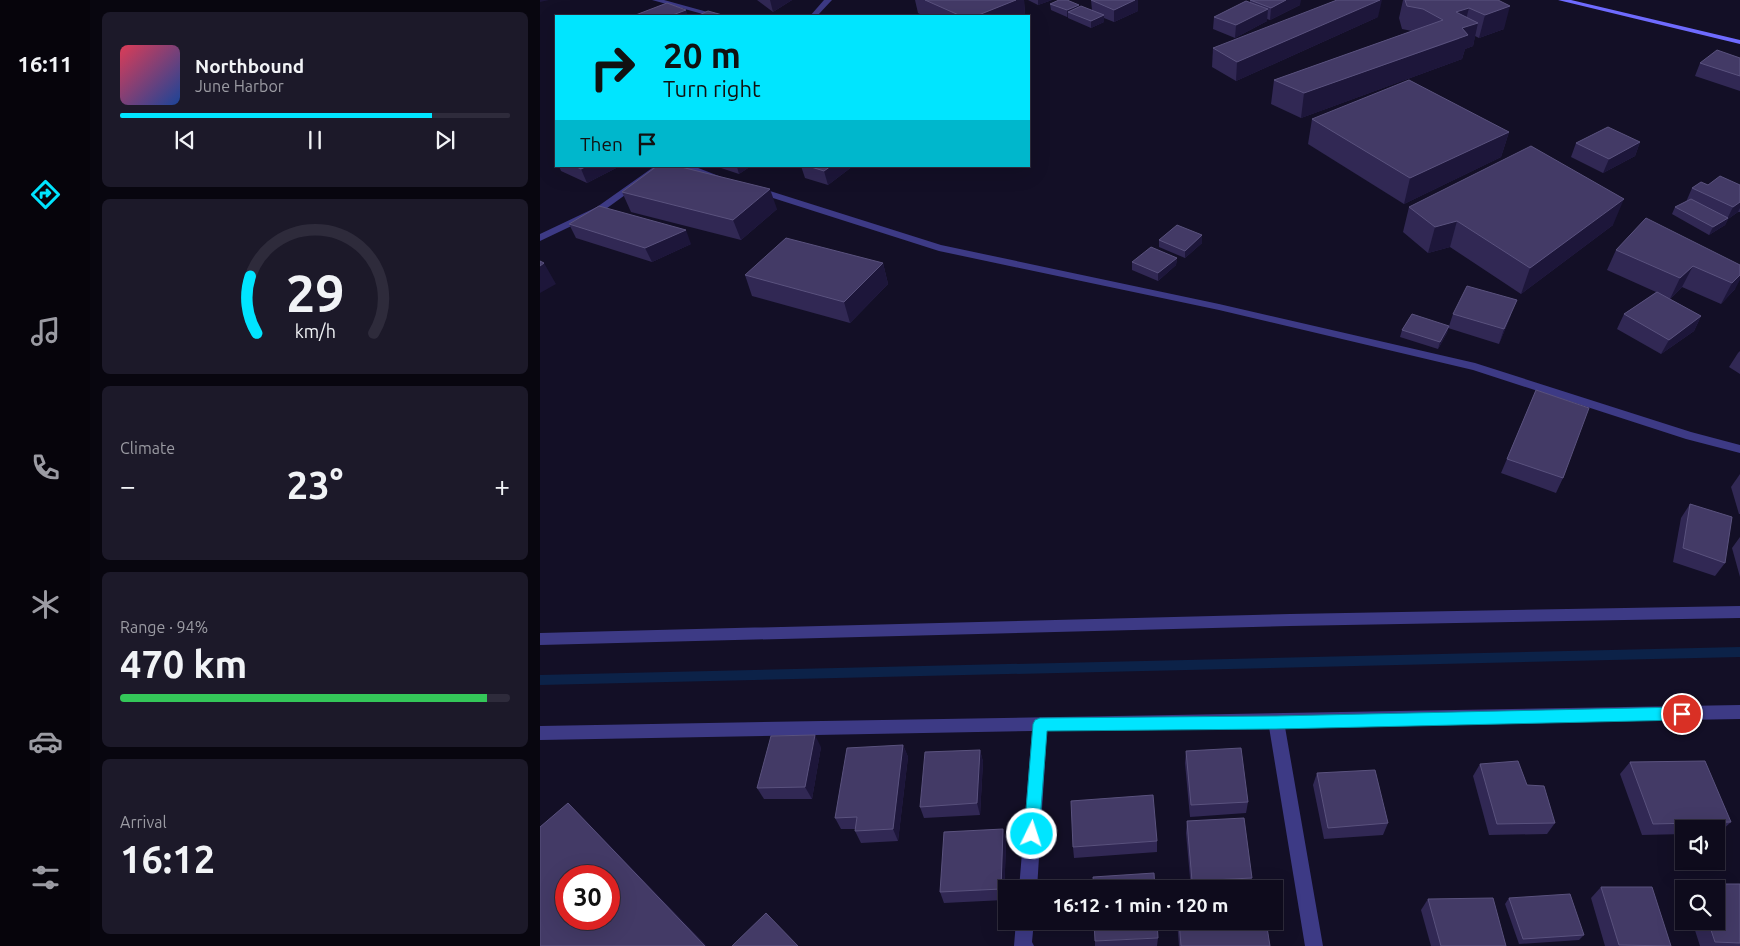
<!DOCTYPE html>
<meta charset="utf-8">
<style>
:root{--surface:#0e0b1c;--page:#1c1929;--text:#f1f3f6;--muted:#9b9ba3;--line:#2e2b3b;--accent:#00e5ff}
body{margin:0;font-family:Ubuntu,sans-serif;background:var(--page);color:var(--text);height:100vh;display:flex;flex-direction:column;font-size:19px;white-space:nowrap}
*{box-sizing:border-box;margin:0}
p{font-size:16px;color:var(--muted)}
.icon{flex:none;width:28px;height:28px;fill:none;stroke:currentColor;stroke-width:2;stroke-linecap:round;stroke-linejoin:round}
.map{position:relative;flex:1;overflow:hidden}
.side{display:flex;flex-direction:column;gap:12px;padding:12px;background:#08060f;width:450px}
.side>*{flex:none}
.banner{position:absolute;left:15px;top:15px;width:475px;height:152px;border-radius:0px;box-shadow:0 5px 20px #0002,0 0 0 1px var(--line);background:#00e5ff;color:#111;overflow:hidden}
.fabs{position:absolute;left:1135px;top:820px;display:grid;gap:10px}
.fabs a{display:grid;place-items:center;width:50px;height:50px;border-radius:0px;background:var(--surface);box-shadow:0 5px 20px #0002,0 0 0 1px var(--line);font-size:25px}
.speed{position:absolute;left:15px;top:865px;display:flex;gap:10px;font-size:25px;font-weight:700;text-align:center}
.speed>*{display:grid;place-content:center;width:65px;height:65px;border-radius:50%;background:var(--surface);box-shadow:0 5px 20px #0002,0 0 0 1px var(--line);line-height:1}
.speed .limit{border:8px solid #d22;background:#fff;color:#111}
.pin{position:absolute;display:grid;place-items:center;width:42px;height:42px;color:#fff;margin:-21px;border:2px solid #fff;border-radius:50%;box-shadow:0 1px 5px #0007}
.me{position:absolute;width:55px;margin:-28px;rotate:4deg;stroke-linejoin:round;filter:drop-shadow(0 0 4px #0008)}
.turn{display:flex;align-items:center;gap:18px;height:105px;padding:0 25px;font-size:22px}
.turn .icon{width:65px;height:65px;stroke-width:2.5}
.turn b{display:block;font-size:35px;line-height:42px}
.then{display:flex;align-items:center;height:48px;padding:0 25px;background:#0003;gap:10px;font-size:19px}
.big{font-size:38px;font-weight:700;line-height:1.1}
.side .widget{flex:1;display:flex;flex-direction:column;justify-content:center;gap:8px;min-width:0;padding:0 18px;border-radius:8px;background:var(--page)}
.side .dial{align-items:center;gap:0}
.dial svg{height:130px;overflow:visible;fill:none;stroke:var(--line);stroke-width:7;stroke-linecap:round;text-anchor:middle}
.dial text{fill:var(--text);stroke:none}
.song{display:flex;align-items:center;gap:15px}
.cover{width:60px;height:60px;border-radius:8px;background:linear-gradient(135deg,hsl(350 70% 55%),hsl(220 70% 35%))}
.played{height:5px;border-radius:2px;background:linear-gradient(90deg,var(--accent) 80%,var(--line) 80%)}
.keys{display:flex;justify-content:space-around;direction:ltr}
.heat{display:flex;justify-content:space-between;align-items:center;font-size:28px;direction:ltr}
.charge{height:8px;border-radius:4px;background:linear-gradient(90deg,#34c759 94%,var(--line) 0)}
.trip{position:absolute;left:458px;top:880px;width:285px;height:50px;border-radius:0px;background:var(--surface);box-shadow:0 5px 20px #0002,0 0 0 1px var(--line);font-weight:700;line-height:50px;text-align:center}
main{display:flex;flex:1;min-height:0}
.menu{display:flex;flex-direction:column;width:90px;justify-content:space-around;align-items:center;background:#06040b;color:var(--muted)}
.menu .icon{width:35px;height:35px}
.menu .selected{color:var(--accent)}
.menu b{font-size:22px;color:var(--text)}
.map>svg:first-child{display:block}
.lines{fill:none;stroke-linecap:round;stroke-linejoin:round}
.stream{fill:#0c2248;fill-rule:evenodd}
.street{fill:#3d3a85;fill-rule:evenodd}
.secondary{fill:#6f6bff;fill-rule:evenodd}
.wall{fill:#312854}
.shaded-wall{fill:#1d163a}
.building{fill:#433a66;stroke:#5a527e;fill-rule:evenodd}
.route{fill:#00e5ff;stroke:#0095a6}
</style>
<main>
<nav class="menu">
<b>16:11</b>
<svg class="icon selected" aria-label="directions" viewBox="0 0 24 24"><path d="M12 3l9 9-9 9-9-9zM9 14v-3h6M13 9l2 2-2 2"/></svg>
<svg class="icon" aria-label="music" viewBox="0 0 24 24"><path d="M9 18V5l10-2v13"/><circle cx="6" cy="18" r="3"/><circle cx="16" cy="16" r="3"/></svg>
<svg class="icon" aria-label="phone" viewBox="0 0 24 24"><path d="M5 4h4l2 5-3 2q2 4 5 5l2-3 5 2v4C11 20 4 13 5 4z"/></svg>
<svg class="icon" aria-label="climate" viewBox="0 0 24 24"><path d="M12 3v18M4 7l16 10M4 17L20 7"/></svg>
<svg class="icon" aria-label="car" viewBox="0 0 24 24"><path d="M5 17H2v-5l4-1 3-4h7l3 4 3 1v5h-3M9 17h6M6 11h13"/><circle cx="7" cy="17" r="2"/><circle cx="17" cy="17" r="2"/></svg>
<svg class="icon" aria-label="filters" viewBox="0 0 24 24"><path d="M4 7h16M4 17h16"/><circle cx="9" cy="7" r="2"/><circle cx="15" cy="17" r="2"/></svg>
</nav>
<section class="side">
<div class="widget">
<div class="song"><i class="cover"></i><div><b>Northbound</b><p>June Harbor</p></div></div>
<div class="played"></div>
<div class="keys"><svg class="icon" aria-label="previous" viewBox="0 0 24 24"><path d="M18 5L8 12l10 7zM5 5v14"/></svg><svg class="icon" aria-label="pause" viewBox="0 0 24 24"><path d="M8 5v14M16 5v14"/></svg><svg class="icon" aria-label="next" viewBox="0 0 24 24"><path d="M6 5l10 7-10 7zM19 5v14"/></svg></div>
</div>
<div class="widget dial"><svg viewBox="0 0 100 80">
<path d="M14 69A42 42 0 1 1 86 69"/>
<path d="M14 69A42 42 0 0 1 10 34" stroke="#00e5ff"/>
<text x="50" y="56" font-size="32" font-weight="700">29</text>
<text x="50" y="72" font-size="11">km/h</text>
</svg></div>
<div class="widget"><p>Climate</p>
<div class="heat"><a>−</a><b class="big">23°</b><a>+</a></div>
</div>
<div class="widget"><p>Range · 94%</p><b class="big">470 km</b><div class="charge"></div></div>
<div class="widget"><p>Arrival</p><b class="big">16:12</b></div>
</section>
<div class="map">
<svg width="1200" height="946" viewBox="0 0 1200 946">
<rect width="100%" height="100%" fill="#130f26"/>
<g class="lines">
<path class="stream" d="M1200,647v10l-1200,28v-10z"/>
<g class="street">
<path d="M112,0h12l58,16h-12z"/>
<path d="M284,0h8l-15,16h-7z"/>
<path d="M115,166h10l-62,45 -63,30v-7l57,-27z"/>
<path d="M139,166h14l31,12 -8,2z"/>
<path d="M217,187l184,58 278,59 256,59 216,69 49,13v8l-54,-14 -213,-69 -254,-60 -280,-59 -185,-59 -2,-2z"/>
<path d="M1200,606v12l-450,8 -750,19v-12l750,-19z"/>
<path d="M1200,705v14l-455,8 38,219h-18l-36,-219 -222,4 -10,158h-18l13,-158 -492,9v-14z"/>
<path d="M476,921h18l-2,21 2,4h-20z"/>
</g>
<path class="secondary" d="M1018,0h13l169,40v4z"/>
</g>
<g class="wall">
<path d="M217,0h35l-19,12z"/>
<path d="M375,0h109l1,15 -3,1h-98l-6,-3z"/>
<path d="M488,0h24l-14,5z"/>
<path d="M551,0l47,11 -24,11 -10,-4v4l-13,6 -23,-10v-2l-1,1 -16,-7 -1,-6 29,3 13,3z"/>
<path d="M710,0l50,5 -30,15 -3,-1v2l-32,17 -22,-9 1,-12 36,-15z"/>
<path d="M863,0h95l6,29 -25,9 -4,-2 -2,10 -8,3 -3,10 -161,59 -30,-14 3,-24 138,-49 -10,-2 -3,-11z"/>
<path d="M838,17l-142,64 -24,-14 1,-19z"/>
<path d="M1200,58v33l-45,-15 5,-13z"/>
<path d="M772,119l197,13 -8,25 -97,47 -96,-60z"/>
<path d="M1100,142l-5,14 -32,17 -32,-16 5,-14z"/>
<path d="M19,166h61l-33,17 -26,-12z"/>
<path d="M181,166h30l-12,8 -18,-6z"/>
<path d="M261,166h52l-25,19 -23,-7z"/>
<path d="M1168,185h32v27h-2l-10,7 -3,6 -16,10 -37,-21 3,-7 11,-5 6,-14z"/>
<path d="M82,192l155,17 -36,31 -110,-28z"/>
<path d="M869,207l204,18 -92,69 -71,-47 -22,6 -25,-21z"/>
<path d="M29,224l122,20 -39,18 -76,-24z"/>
<path d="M662,235v8l-17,15 -26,-11v-7z"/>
<path d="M1076,250l124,15 -5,24 -14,15 -39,-17 -12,12 -7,-4 38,21 -7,15 -33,23 -44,-25 7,-15 32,-22 -49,-22z"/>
<path d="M637,258l-1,7 -18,16 -26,-11v-8z"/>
<path d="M343,263l5,21 -38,39 -98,-27 -7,-21z"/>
<path d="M913,314l58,1 -12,29 -51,-16 -1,5 -9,16 -38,-12 2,-7 47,-4z"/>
<path d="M1200,351v23l-11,-7 9,-14z"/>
<path d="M996,390l27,88 -7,15 -55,-20z"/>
<path d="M1200,474v40h-1l-8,-27z"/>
<path d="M1150,504l35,59 -10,13 -42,-14 8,-44z"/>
<path d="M1200,537v40l-8,-29z"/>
<path d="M363,745l5,12 -10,84 -37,2 -6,-12v-2h-14l-6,-11z"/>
<path d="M281,747l-9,52h-48l-7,-11z"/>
<path d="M440,750l3,12 -3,53 -56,3 -4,-11z"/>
<path d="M646,751l62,51 -2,11 -56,4 -5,-54z"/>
<path d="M1090,762l101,60 -12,11h-3v-4h-32v5l-42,1 -22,-61z"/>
<path d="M940,764l47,21 28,38 -8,11 -58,1 -16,-59z"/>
<path d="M777,773l71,50 -5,12 -59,4 -11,-54z"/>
<path d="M647,821l65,57 -2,10 -59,1 -5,-56z"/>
<path d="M463,829l3,12 -2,59 -60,3 -4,-11z"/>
<path d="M617,841v11l-83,6 -1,-11z"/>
<path d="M1155,884h45v62h-40l-8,-25h24v-32h-27z"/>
<path d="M1061,887l70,59h-66l-14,-48z"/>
<path d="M969,898l75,37 -5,5 -60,4 -14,-40z"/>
<path d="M888,899l78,47h-75l-10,-36z"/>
<path d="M637,921h89l4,25h-91z"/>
<path d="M618,938l-1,8h-62v-5z"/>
</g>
<g class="shaded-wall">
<path d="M0,0h9l-9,2z"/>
<path d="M230,0h22l-19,12z"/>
<path d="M476,0h8l1,15 -3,1h-46z"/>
<path d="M498,0h14l-14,5z"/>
<path d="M595,0h3v11l-24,11v-12z"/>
<path d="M746,0h15l-1,5 -30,15 1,-12z"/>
<path d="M840,0h2l-4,17 -142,64 1,-19z"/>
<path d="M539,5v6l-11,1v4l-1,1v-7z"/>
<path d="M970,6l-6,23 -25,9 6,-23z"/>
<path d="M929,8l-5,19 14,-4 -5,23 -8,3 -3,10 -161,59 3,-25 155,-54 -3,-27z"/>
<path d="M728,9l-1,12 -32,17 1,-13z"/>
<path d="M146,10l2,6h-18z"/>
<path d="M564,15v7l-13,6v-7z"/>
<path d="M969,132l-8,25 -97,47 6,-26z"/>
<path d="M1100,142l-5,14 -32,17 6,-14z"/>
<path d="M47,166h33l-33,17 -6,-14z"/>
<path d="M198,166h13l-12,8 -2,-7z"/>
<path d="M291,166h22l-25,19 -4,-14z"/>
<path d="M230,189l7,20 -36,31 -8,-20z"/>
<path d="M1084,199l-11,26 -92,69 9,-26z"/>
<path d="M1200,202v6l-2,4 -10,7 -3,6 -16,10 4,-8 14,-8 6,-12z"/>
<path d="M917,221l-7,26 -22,6 7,-26z"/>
<path d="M146,230l5,14 -39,18 -7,-14z"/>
<path d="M662,235v8l-17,15v-7z"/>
<path d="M637,258l-1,7 -18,16v-8z"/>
<path d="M4,263l12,21 -16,9v-27z"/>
<path d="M343,263l5,21 -38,39 -6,-21z"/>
<path d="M1153,266l-11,21 -12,12 10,-21z"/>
<path d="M1200,275v5l-5,9 -14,15 11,-21z"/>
<path d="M977,300l-6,15 -12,29 5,-15z"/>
<path d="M1161,316l-7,15 -33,23 8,-14z"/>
<path d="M909,326l-2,7 -9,16 2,-7z"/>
<path d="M275,735l6,12 -9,52 -7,-12z"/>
<path d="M363,745l5,12 -10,84 -5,-12z"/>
<path d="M440,750l3,12 -3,53 -3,-12z"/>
<path d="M28,803l21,21 118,122h-2z"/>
<path d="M463,829l3,12 -2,59 -3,-11z"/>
</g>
<g class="building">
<path d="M385,0h91l-40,16h-15z"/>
<path d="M519,0h8l12,5 -12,5 -17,-6z"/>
<path d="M551,0h44l-21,10z"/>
<path d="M710,0h36l-15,8z"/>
<path d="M797,0h43l-143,62 -24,-14z"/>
<path d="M865,0h93l12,6 -25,9 -16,-7 -13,4 22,11 -16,5 6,7 -164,58 -30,-13 169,-60 -20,-11 -16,-3z"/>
<path d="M706,1l22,8 -32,16 -22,-8z"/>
<path d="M127,3l19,7 -16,6h-37z"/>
<path d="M541,6l23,9 -13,6 -23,-9z"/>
<path d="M168,11l18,5h-29z"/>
<path d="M1177,50l23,8v18l-40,-13z"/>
<path d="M869,80l100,52 -99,46 -98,-59z"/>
<path d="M1068,127l32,15 -31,17 -33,-16z"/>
<path d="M991,146l93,53 -94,69 -73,-47 -22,6 -26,-20z"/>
<path d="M35,166h12l-6,3z"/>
<path d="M117,166h20l93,23 -37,31 -111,-28z"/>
<path d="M268,166h23l-7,5z"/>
<path d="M1180,176l20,9v17l-7,5 -41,-19 9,-6 7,3z"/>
<path d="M1151,199l37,19 -15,9 -38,-20z"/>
<path d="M59,206l87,24 -41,18 -76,-24z"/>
<path d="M1106,218l94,47v10l-8,8 -39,-17 -13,12 -64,-28z"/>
<path d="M637,225l25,10 -17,16 -26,-11z"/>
<path d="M246,238l97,25 -39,39 -99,-27z"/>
<path d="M611,247l26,11 -19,15 -26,-11z"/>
<path d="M0,261l4,2 -4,3z"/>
<path d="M927,286l50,14 -13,29 -51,-15z"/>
<path d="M1117,292l44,24 -32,24 -45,-26z"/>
<path d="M872,314l37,12 -9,16 -38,-12z"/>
<path d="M996,390l53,18 -26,70 -56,-19z"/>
<path d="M1150,504l42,13 -7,46 -42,-15z"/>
<path d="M275,735l-10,52 -48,1 14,-52z"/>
<path d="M363,745l-10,84 -38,2 2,-14 -22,1 12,-70z"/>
<path d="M701,748l7,54 -57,3 -5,-54z"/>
<path d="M440,750l-3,53 -57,4 5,-55z"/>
<path d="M978,761l9,24 17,1 11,37 -58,1 -17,-60z"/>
<path d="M1165,761l26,61 -78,2 -23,-62z"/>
<path d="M835,770l13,53 -60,5 -11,-55z"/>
<path d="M613,795l4,46 -84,6 -2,-46z"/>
<path d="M28,803l137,143h-165v-119zM26,876h43v43h-43z"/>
<path d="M704,818l8,60 -60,3 -5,-60z"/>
<path d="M463,829l-2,60 -61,3 4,-60z"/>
<path d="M614,873l1,16h-61l-1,-12z"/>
<path d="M1155,884h45v59l-25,-1 -7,-21h8v-32h-20z"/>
<path d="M1061,887h51l19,59 -52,-1z"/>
<path d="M1030,894l14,41 -61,4 -14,-41z"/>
<path d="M953,898l13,48h-65l-13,-47z"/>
<path d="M226,913l32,33h-66z"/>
<path d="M554,921h63l1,17 -63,3z"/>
<path d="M639,921h87l4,25h-89z"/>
</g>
<path class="route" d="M1142,707l5,2 2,5 -2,4 -5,2 -406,9 -229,2 -8,103 -2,5 -5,2 -6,-2 -2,-5 9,-110 2,-4 5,-2 236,-2z"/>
</svg>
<div class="fabs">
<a><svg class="icon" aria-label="sound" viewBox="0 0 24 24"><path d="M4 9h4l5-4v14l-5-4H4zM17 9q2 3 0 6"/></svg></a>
<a><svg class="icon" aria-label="search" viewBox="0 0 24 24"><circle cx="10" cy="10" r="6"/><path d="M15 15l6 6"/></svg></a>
</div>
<div class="speed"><div class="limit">30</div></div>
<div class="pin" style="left:1142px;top:714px;background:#d93025"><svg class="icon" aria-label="arrive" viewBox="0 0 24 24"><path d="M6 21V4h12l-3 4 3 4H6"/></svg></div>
<svg class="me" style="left:492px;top:834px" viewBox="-20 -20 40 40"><circle r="17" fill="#00e5ff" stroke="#fff" stroke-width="3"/><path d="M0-11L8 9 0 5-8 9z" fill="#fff"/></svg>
<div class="trip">16:12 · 1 min · 120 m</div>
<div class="banner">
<div class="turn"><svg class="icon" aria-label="right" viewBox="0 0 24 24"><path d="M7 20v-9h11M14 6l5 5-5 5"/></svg><div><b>20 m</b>Turn right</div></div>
<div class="then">Then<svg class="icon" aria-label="arrive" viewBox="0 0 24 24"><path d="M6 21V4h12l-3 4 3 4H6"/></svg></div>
</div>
</div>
</main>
